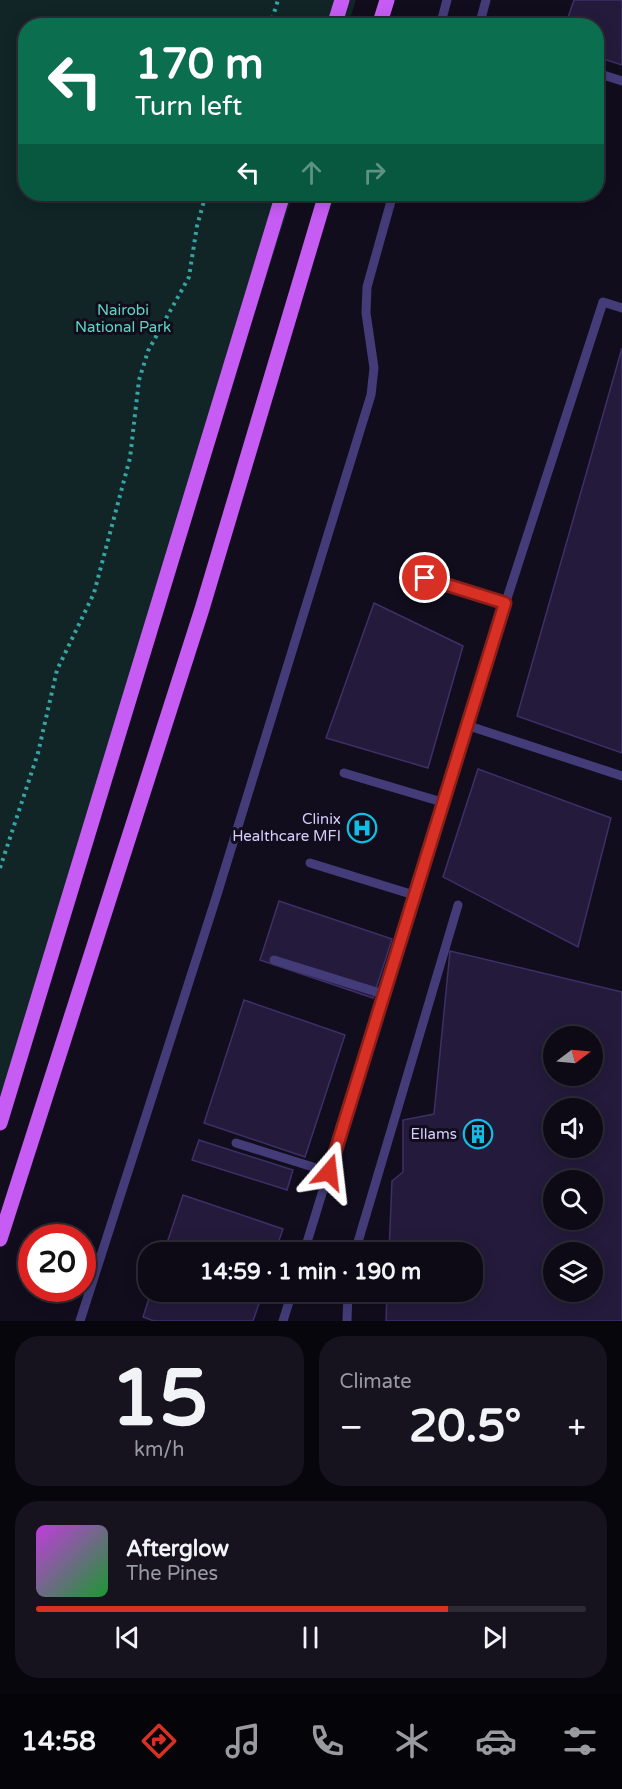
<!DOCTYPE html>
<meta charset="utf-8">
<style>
:root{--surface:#0d0a16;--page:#16131f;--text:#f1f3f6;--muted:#9a9aa1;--line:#2d2b35;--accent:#d93025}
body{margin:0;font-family:"Varela Round",sans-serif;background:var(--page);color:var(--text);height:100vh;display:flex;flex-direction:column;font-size:22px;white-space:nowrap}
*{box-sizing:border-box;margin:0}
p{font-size:20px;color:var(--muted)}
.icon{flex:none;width:33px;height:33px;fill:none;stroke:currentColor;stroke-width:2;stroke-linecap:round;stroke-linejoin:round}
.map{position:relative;height:1321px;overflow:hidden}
.details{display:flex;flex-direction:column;gap:15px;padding:15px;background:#07060c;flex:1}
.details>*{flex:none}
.hud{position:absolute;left:18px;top:18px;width:586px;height:183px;border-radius:24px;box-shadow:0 3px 15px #0003,0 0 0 2px var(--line);background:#0b6e4f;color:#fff;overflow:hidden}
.needle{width:39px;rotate:74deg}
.tools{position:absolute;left:543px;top:1026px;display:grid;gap:12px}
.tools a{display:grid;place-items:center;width:60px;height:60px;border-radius:50%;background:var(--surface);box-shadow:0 3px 15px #0003,0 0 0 2px var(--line);font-size:30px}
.speed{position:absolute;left:18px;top:1224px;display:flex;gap:12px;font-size:30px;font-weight:700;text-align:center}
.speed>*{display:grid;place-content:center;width:78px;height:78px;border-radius:50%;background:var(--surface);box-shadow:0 3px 15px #0003,0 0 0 2px var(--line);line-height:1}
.speed .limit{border:9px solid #d22;background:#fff;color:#111}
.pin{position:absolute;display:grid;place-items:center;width:51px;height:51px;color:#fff;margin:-26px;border:3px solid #fff;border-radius:50%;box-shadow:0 2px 6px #0007}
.me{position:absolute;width:66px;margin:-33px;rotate:17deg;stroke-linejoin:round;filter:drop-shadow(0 0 4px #0008)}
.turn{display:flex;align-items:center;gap:21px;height:126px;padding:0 18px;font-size:27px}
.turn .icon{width:78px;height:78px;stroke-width:2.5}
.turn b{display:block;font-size:42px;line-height:51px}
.lanes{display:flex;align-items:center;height:57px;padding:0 18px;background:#0003;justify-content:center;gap:30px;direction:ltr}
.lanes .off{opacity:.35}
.big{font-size:45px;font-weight:800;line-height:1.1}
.details .tile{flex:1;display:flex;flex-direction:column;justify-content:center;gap:9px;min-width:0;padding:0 21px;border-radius:24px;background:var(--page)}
.details .dial{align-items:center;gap:0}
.dial b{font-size:78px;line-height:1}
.song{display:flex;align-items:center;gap:18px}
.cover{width:72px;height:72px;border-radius:9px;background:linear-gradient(135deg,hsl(290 70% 55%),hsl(130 70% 35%))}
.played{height:6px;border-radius:3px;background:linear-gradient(90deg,var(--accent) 75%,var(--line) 75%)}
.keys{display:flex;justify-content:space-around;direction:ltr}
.heat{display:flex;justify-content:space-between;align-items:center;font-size:33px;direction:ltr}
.details .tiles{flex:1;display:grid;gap:15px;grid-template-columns:1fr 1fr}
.tile:last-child{grid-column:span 2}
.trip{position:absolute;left:138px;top:1242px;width:345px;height:60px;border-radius:24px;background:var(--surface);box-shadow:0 3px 15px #0003,0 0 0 2px var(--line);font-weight:800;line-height:60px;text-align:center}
.menu{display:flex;height:96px;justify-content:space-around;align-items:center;background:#050409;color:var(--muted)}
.menu .icon{width:42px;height:42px}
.menu .current{color:var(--accent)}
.menu b{font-size:27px;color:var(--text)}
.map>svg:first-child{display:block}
.green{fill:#112526}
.building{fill:#241b3c;stroke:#3e2f67;stroke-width:1.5;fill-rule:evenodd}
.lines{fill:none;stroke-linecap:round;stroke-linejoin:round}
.path{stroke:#36a4a6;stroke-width:4;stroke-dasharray:3 4.5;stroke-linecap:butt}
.lane{stroke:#433c79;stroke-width:9}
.primary{stroke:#c65cf3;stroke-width:15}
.route-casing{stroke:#8d1f18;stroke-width:15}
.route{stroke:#d93025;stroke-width:10}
.labels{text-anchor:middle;stroke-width:6;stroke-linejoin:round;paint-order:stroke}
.park-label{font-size:15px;fill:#5fd5c1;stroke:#110d1d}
.poi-label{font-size:15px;fill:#d6cdfb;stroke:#110d1d;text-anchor:end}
</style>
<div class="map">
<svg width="622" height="1321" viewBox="0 0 622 1321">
<rect width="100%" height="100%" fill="#110d1d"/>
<path class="green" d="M0,0h356l-8,25 -322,1v168h267l-293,904z"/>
<g class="building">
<path d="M574,0h48v65l-25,-8v-31h-32z"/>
<path d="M622,348v405l-105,-37z"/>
<path d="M374,603l89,43 -35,122 -102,-30z"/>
<path d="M478,769l133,49 -33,129 -135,-70z"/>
<path d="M279,901l113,38 -19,59 -113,-38z"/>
<path d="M450,951l172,41v329h-236l1,-29h85v-40h-83l3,-71 11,-9v-52l31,-6zM554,1036h38v40h-38zM554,1108h38v40h-38zM554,1180h38v40h-38zM554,1252h38v40h-38z"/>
<path d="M244,1000l101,35 -40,122 -101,-34z"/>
<path d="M199,1140l94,30 -6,20 -95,-30z"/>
<path d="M183,1195l100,34 -8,23h-111z"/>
<path d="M151,1292h112l-10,29h-99l-11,-4z"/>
</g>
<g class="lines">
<g class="path">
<path d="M270,26l8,-26"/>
<path d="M0,868l38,-115 19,-83 37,-77 36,-135 9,-78 9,-29 41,-74 8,-51 9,-32"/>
</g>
<g class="lane">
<path d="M440,26l7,-26"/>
<path d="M479,26l7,-26"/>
<path d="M597,73l25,8"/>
<path d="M405,571l100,32"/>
<path d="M466,725l156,51"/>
<path d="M344,773l98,29"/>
<path d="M310,863l104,32"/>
<path d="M274,960l109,34"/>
<path d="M236,1143l93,29"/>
<path d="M304,1252l162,-527 137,-423 19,6"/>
<path d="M355,1252l103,-347"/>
<path d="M80,1321l135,-420 156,-506 3,-27 -8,-55 1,-26 26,-93"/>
<path d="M283,1321l9,-29"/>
<path d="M347,1321l1,-29"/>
</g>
<g class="primary">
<path d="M334,26l8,-26"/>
<path d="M379,26l8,-26"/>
<path d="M0,1123l283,-929"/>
<path d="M0,1239l202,-630 124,-415"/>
</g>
</g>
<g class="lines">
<g class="route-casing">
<path id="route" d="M329,1172l176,-569 -80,-25"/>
</g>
<use href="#route" class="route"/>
</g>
<defs>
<g id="hospital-ring" transform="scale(1.5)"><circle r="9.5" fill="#110d1d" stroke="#11bee3" stroke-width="1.5"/><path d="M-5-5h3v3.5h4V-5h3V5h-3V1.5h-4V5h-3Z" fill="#11bee3"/></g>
<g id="building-ring" transform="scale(1.5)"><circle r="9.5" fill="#110d1d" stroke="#11bee3" stroke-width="1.5"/><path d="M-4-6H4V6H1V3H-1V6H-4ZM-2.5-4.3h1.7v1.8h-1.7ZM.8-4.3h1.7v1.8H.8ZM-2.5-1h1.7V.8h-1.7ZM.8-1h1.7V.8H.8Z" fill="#11bee3"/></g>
</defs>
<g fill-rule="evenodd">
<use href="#hospital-ring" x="362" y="828"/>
<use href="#building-ring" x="478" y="1134"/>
</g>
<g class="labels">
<g class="park-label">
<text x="123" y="315">Nairobi<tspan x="123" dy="17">National Park</tspan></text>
</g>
<g class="poi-label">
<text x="341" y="824">Clinix<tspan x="341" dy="17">Healthcare MFI</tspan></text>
<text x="457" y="1139">Ellams</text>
</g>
</g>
</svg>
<div class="tools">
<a><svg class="needle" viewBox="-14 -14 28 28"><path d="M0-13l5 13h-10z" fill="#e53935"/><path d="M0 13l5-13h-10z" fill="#9a9aa1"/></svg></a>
<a><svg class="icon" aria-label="sound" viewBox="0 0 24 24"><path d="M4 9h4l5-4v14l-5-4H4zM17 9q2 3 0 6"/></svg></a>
<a><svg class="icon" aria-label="search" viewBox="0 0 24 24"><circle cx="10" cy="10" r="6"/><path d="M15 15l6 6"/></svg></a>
<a><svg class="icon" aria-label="layers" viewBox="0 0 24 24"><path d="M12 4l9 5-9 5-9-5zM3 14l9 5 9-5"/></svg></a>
</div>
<div class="speed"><div class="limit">20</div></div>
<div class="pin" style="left:425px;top:578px;background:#d93025"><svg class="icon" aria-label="arrive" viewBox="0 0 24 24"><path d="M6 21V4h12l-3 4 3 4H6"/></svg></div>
<svg class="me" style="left:329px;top:1172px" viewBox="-20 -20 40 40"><path d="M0-17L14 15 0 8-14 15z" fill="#d93025" stroke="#fff" stroke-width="4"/></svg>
<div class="trip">14:59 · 1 min · 190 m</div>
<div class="hud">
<div class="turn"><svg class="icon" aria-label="left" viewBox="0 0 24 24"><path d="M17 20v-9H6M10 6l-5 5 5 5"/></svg><div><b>170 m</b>Turn left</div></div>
<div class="lanes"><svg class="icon" aria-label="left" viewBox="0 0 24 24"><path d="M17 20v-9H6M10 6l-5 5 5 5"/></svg><svg class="icon off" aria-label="ahead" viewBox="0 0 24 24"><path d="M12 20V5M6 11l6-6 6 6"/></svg><svg class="icon off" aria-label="right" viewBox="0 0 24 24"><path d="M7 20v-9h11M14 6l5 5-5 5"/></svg></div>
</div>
</div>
<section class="details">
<div class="tiles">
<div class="tile dial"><b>15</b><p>km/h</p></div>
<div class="tile"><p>Climate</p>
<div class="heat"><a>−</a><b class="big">20.5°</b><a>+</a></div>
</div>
<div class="tile">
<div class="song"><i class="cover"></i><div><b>Afterglow</b><p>The Pines</p></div></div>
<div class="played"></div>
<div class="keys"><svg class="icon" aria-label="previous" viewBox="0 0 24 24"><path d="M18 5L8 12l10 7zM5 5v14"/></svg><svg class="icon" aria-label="pause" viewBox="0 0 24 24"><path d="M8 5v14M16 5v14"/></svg><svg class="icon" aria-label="next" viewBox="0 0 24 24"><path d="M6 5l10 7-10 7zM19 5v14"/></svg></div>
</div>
</div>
</section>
<nav class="menu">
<b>14:58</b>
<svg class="icon current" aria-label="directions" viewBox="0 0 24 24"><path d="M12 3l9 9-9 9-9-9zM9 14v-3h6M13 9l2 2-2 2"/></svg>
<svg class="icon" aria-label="music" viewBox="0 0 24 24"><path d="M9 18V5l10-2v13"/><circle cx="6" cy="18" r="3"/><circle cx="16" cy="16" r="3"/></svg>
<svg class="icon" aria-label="phone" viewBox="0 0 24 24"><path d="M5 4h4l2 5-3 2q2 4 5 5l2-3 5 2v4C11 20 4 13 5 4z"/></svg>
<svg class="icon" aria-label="climate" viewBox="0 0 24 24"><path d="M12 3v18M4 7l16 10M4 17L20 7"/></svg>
<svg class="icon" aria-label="car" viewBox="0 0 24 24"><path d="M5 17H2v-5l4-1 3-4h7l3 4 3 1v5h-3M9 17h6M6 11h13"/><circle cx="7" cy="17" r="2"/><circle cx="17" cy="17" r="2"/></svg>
<svg class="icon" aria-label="filters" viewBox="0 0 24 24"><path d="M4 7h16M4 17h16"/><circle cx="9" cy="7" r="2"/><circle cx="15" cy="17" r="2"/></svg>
</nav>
